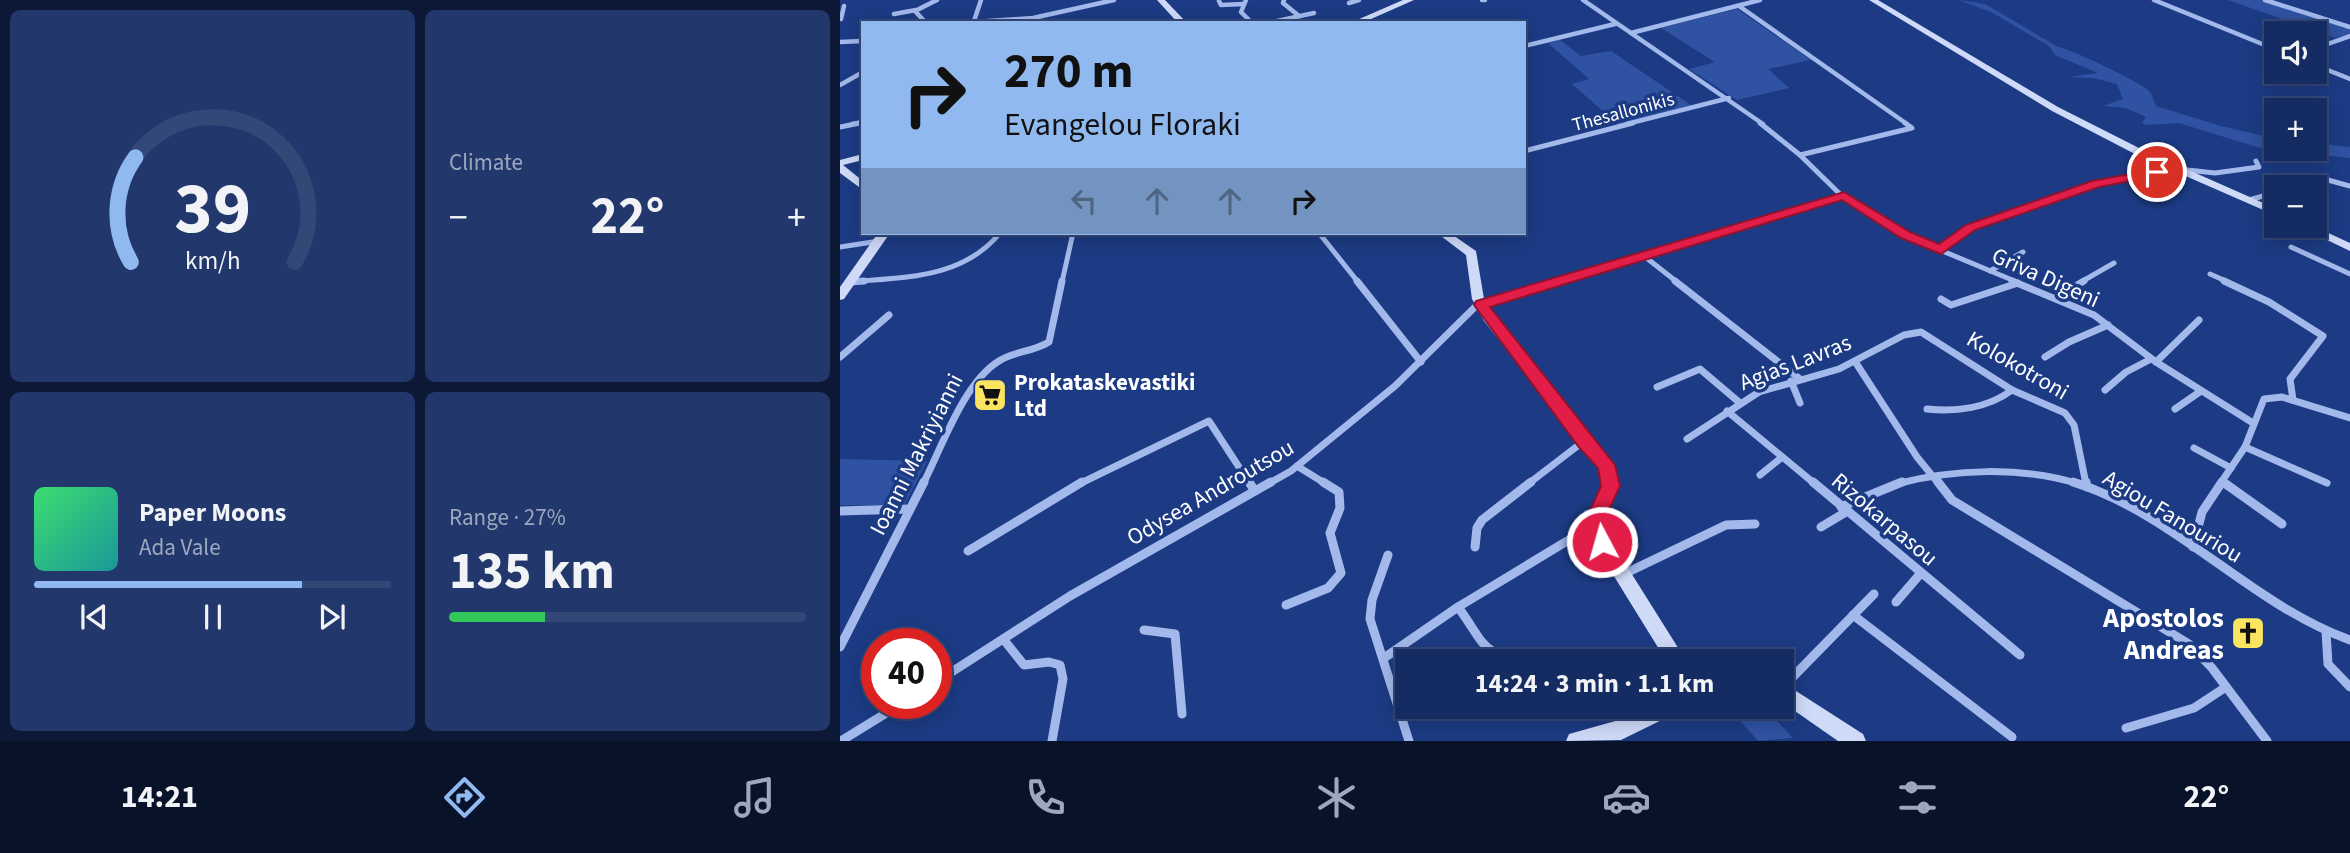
<!DOCTYPE html>
<meta charset="utf-8">
<style>
:root{--surface:#152c63;--page:#22386c;--text:#f1f3f6;--muted:#9da7be;--line:#344878;--accent:#90b9f0}
body{margin:0;font-family:"Source Sans 3",sans-serif;background:var(--page);color:var(--text);height:100vh;display:flex;flex-direction:column;font-size:26px;white-space:nowrap}
*{box-sizing:border-box;margin:0}
p{font-size:23px;color:var(--muted)}
.icon{flex:none;width:38px;height:38px;fill:none;stroke:currentColor;stroke-width:2;stroke-linecap:round;stroke-linejoin:round}
.map{position:relative;flex:1;overflow:hidden}
.sheet{display:flex;flex-direction:column;gap:10px;padding:10px;background:#0c1836;width:840px}
.sheet>*{flex:none}
.guide{position:absolute;left:21px;top:21px;width:665px;height:214px;border-radius:0px;box-shadow:0 4px 18px #0003,0 0 0 2px var(--line);background:#90b9f0;color:#111;overflow:hidden}
.tools{position:absolute;left:1424px;top:21px;display:grid;gap:14px}
.tools a{display:grid;place-items:center;width:63px;height:63px;border-radius:0px;background:var(--surface);box-shadow:0 4px 18px #0003,0 0 0 2px var(--line);font-size:35px}
.speed{position:absolute;left:21px;top:628px;display:flex;gap:14px;font-size:35px;font-weight:700;text-align:center}
.speed>*{display:grid;place-content:center;width:91px;height:91px;border-radius:50%;background:var(--surface);box-shadow:0 4px 18px #0003,0 0 0 2px var(--line);line-height:1}
.speed .limit{border:10px solid #d22;background:#fff;color:#111}
.pin{position:absolute;display:grid;place-items:center;width:60px;height:60px;color:#fff;margin:-30px;border:4px solid #fff;border-radius:50%;box-shadow:0 2px 7px #0007}
.me{position:absolute;width:77px;margin:-38px;rotate:354deg;stroke-linejoin:round;filter:drop-shadow(0 0 5px #0008)}
.turn{display:flex;align-items:center;gap:24px;height:147px;padding:0 28px;font-size:32px}
.turn .icon{width:91px;height:91px;stroke-width:2.5}
.turn b{display:block;font-size:49px;line-height:60px}
.lanes{display:flex;align-items:center;height:66px;padding:0 28px;background:#0003;justify-content:center;gap:35px;direction:ltr}
.lanes .off{opacity:.35}
.big{font-size:52px;font-weight:700;line-height:1.1}
.sheet .tile{flex:1;display:flex;flex-direction:column;justify-content:center;gap:10px;min-width:0;padding:0 24px;border-radius:10px;background:var(--page)}
.sheet .dial{align-items:center;gap:0}
.dial svg{height:182px;overflow:visible;fill:none;stroke:var(--line);stroke-width:7;stroke-linecap:round;text-anchor:middle}
.dial text{fill:var(--text);stroke:none}
.song{display:flex;align-items:center;gap:21px}
.cover{width:84px;height:84px;border-radius:10px;background:linear-gradient(135deg,hsl(140 70% 55%),hsl(180 70% 35%))}
.played{height:7px;border-radius:4px;background:linear-gradient(90deg,var(--accent) 75%,var(--line) 75%)}
.keys{display:flex;justify-content:space-around;direction:ltr}
.heat{display:flex;justify-content:space-between;align-items:center;font-size:38px;direction:ltr}
.charge{height:10px;border-radius:5px;background:linear-gradient(90deg,#34c759 27%,var(--line) 0)}
.sheet .tiles{flex:1;display:grid;gap:10px;grid-template-columns:repeat(2,1fr)}
.trip{position:absolute;left:555px;top:649px;width:399px;height:70px;border-radius:0px;background:var(--surface);box-shadow:0 4px 18px #0003,0 0 0 2px var(--line);font-weight:700;line-height:70px;text-align:center}
.dock{display:flex;height:112px;justify-content:space-around;align-items:center;background:#081228;color:var(--muted)}
.dock .icon{width:49px;height:49px}
.dock .selected{color:var(--accent)}
.dock b{font-size:32px;color:var(--text)}
main{display:flex;flex:1;min-height:0}
.map>svg:first-child{display:block}
.green{fill:#2f52a2}
.lines{fill:none;stroke-linecap:round;stroke-linejoin:round}
.street-far3{stroke:#a3b9eb;stroke-width:4.5}
.street-far2{stroke:#a3b9eb;stroke-width:5}
.street-far1{stroke:#a3b9eb;stroke-width:7}
.street{stroke:#a3b9eb;stroke-width:9}
.secondary{fill:#cedaf8;fill-rule:evenodd}
.route{fill:#e11d48;stroke:#92132f;stroke-width:2}
.labels{text-anchor:middle;stroke-width:7;stroke-linejoin:round;paint-order:stroke}
.far-street-label{font-size:19px;fill:#fff;stroke:#1c3b84}
.street-label{font-size:23px;fill:#fff;stroke:#1c3b84}
.poi-label{font-size:23px;font-weight:bold;fill:#fff;stroke:#1c3b84;text-anchor:start}
.near-poi-label{font-size:28px;font-weight:bold;fill:#fff;stroke:#1c3b84;text-anchor:end}
</style>
<main>
<section class="sheet">
<div class="tiles">
<div class="tile dial"><svg viewBox="0 0 100 80">
<path d="M14 69A42 42 0 1 1 86 69"/>
<path d="M14 69A42 42 0 0 1 16 23" stroke="#90b9f0"/>
<text x="50" y="56" font-size="32" font-weight="700">39</text>
<text x="50" y="72" font-size="11">km/h</text>
</svg></div>
<div class="tile"><p>Climate</p>
<div class="heat"><a>−</a><b class="big">22°</b><a>+</a></div>
</div>
<div class="tile">
<div class="song"><i class="cover"></i><div><b>Paper Moons</b><p>Ada Vale</p></div></div>
<div class="played"></div>
<div class="keys"><svg class="icon" aria-label="previous" viewBox="0 0 24 24"><path d="M18 5L8 12l10 7zM5 5v14"/></svg><svg class="icon" aria-label="pause" viewBox="0 0 24 24"><path d="M8 5v14M16 5v14"/></svg><svg class="icon" aria-label="next" viewBox="0 0 24 24"><path d="M6 5l10 7-10 7zM19 5v14"/></svg></div>
</div>
<div class="tile"><p>Range · 27%</p><b class="big">135 km</b><div class="charge"></div></div>
</div>
</section>
<div class="map">
<svg width="1510" height="741" viewBox="0 0 1510 741">
<rect width="100%" height="100%" fill="#1c3b84"/>
<g class="green">
<path d="M1119,0l26,4 73,43c8,0 85,36 91,44 3,3 5,10 7,15l65,20 56,13v10h38v-6l35,4v11l-90,-10 -81,-25 -33,2 -4,-2 4,-6 -20,-9 -23,-2 20,-7 -6,-15 -24,-6 -24,-1 29,-4 -43,-18 -6,-9 -56,-33z"/>
<path d="M1388,0h34l88,28v6l-15,4z"/>
<path d="M897,9l74,51 -43,9 21,19 -52,12 -48,-31 26,-7 -54,-34z"/>
<path d="M720,40l21,16 30,-5 80,54 -72,20 -47,-41 17,-5 -41,-36z"/>
<path d="M0,459l87,2 -23,45 -64,-1z"/>
<path d="M909,707h15l29,31 -35,3 -21,-24z"/>
</g>
<g class="lines">
<g class="street-far3">
<path d="M406,0l-5,12 11,11"/>
<path d="M444,0l-1,3 16,13"/>
<path d="M642,0h3"/>
<path d="M743,0l180,124"/>
<path d="M1314,0l123,50"/>
<path d="M1425,0l85,27"/>
<path d="M379,1l2,4 23,-1"/>
<path d="M509,3l10,-3"/>
<path d="M899,6l168,118"/>
<path d="M54,14l22,-4"/>
<path d="M1,19l3,-13"/>
<path d="M134,21l7,-21"/>
<path d="M86,23l-11,-12 22,-11"/>
<path d="M118,23l75,-5 81,-18"/>
<path d="M428,23l46,-10"/>
<path d="M791,33l129,-33"/>
<path d="M0,42l23,-1"/>
<path d="M684,46l91,-22"/>
<path d="M1482,46l28,-10"/>
<path d="M1475,65l35,14"/>
<path d="M0,85l23,-13"/>
<path d="M12,124l11,-2"/>
<path d="M787,124l102,-26"/>
</g>
<g class="street-far2">
<path d="M920,123l40,32 46,45 70,40 101,42"/>
<path d="M0,127l20,-4"/>
<path d="M684,151l109,-28"/>
<path d="M960,155l112,-27 -7,-5"/>
<path d="M1456,187l32,-7 22,6"/>
<path d="M1409,200l28,-8"/>
<path d="M479,233l39,49"/>
<path d="M0,247l39,-6"/>
<path d="M1451,247l59,27"/>
<path d="M1101,249l29,-22 126,-43 82,-15 37,4 44,-6 -3,-6"/>
<path d="M804,256l33,26"/>
<path d="M1150,271l33,-19"/>
<path d="M1370,274l18,8"/>
<path d="M10,282c55,-5 112,-3 150,-49"/>
<path d="M222,282l11,-49"/>
<path d="M717,282l287,-86"/>
<path d="M1241,282l33,-19"/>
</g>
<g class="street-far1">
<path d="M517,281l64,81"/>
<path d="M835,281l125,98"/>
<path d="M1172,281l82,34 62,47 97,61"/>
<path d="M1384,281l45,21 54,34 -33,43 3,21"/>
<path d="M10,282l14,-1"/>
<path d="M1215,298l29,-17"/>
<path d="M1101,299l10,6 67,-22"/>
<path d="M0,357l49,-42"/>
<path d="M1205,357l24,-15 39,-17"/>
<path d="M1316,362l43,-42"/>
<path d="M1016,363l61,94 22,27"/>
<path d="M951,381l9,22"/>
<path d="M817,387l43,-18 40,34"/>
<path d="M1265,390l21,-18 25,-13"/>
<path d="M1087,409c29,3 61,-1 85,-19"/>
<path d="M1335,409l26,-18"/>
<path d="M887,411l88,73"/>
<path d="M847,439l72,-47 80,-23 65,-34 17,-3 91,58 53,23 9,12 12,59"/>
<path d="M1405,447l82,36"/>
<path d="M1354,448l37,20"/>
<path d="M457,466l29,18"/>
<path d="M920,475l21,-17"/>
<path d="M1382,482l3,2"/>
<path d="M83,484c19,-37 41,-102 76,-123 15,-10 34,-9 50,-19l13,-61"/>
<path d="M239,484l130,-63 41,63"/>
<path d="M428,484l23,-13 104,-85 80,-79 88,-26"/>
<path d="M688,484l56,-43"/>
<path d="M1056,484c57,-15 126,-18 183,0"/>
<path d="M1380,484l25,-37 19,-48 18,-2 68,21"/>
</g>
<g class="street">
<path d="M409,482l6,9"/>
<path d="M973,482l207,173"/>
<path d="M1098,482l14,18 237,144 23,24 55,73"/>
<path d="M1233,482c103,32 177,122 277,158"/>
<path d="M1246,482l1,5"/>
<path d="M1383,482l59,42"/>
<path d="M1001,507l61,-25"/>
<path d="M0,511l69,-2"/>
<path d="M981,527l25,-15"/>
<path d="M635,547l2,-19 5,-8 49,-38"/>
<path d="M1353,547l9,-35 20,-30"/>
<path d="M128,551l114,-69"/>
<path d="M548,555l-16,45 -2,19 39,122"/>
<path d="M784,574l102,-49 29,-1"/>
<path d="M1056,602l25,-29"/>
<path d="M446,605l42,-17 13,-15 -11,-40 10,-25 -1,-16 -16,-10"/>
<path d="M618,607c27,36 24,54 73,46"/>
<path d="M1013,615l159,122"/>
<path d="M304,630l31,4 7,80"/>
<path d="M1486,632l2,32 22,23"/>
<path d="M164,640l20,25 25,-3 11,3 3,14 -11,62"/>
<path d="M0,647l84,-165"/>
<path d="M544,658l74,-51 134,-81"/>
<path d="M96,682l134,-86 201,-114"/>
<path d="M942,688l92,-94"/>
<path d="M1286,728l68,-20 32,-21"/>
<path d="M1,741l60,-37"/>
</g>
<g class="secondary">
<path d="M317,0h8l22,23h-9z"/>
<path d="M563,0h11l-52,23h-12z"/>
<path d="M1029,0h9l180,107 83,42 136,60v7l-144,-63 -81,-42z"/>
<path d="M23,154v6l-20,5 20,16v9l-23,-17v-13z"/>
<path d="M1458,226h15l37,17v8z"/>
<path d="M38,233h12l-46,66 -4,1v-13z"/>
<path d="M597,233h13l26,18 8,48 10,17 118,145 7,25 -18,39 86,137h-20l-81,-131 -2,-5 19,-40 -4,-19 -115,-146 -12,-22 -6,-44z"/>
<path d="M942,682l81,52 3,7h-28l-56,-39z"/>
<path d="M806,707h31l-3,7 -53,26 -55,1 3,-7 50,-14z"/>
</g>
</g>
<path class="route" d="M1317,169l6,3 -1,3 -63,12 -124,43 -34,24 -40,-16 -59,-38 -352,107 125,158 5,21 -18,39 10,17 -3,6h-13l-13,-22 18,-40 -3,-18 -20,-22 -104,-141 2,-4 368,-109 66,40 29,12 27,-19 126,-44z"/>
<defs>
<g id="supermarket-square" transform="scale(1.75)"><rect x="-9" y="-9" width="18" height="18" rx="4" fill="#fbe460" stroke="#1c3b84"/><path d="M-6-5.5h2.5l.6 2H6L4.5 2H-2.5L-4.4-4H-6ZM-1.5 3.2a1.3 1.3 0 1 0 .1 0ZM3 3.2a1.3 1.3 0 1 0 .1 0Z" fill="#111"/></g>
<g id="church-square" transform="scale(1.75)"><rect x="-9" y="-9" width="18" height="18" rx="4" fill="#fbe460" stroke="#1c3b84"/><path d="M-1.2-6h2.4v3.5h3.3v2.4h-3.3V6h-2.4V-.1h-3.3v-2.4h3.3Z" fill="#111"/></g>
</defs>
<g fill-rule="evenodd">
<use href="#supermarket-square" x="150" y="395"/>
<use href="#church-square" x="1408" y="633"/>
</g>
<g class="labels">
<g class="far-street-label">
<text transform="translate(783 111) rotate(-15)" y="7">Thesallonikis</text>
</g>
<g class="street-label">
<text transform="translate(1206 277) rotate(24)" y="8">Griva Digeni</text>
<text transform="translate(955 362) rotate(-21)" y="8">Agias Lavras</text>
<text transform="translate(1178 365) rotate(30)" y="8">Kolokotroni</text>
<text transform="translate(76 454) rotate(-63)" y="8">Ioanni Makriyianni</text>
<text transform="translate(370 492) rotate(-30)" y="8">Odysea Androutsou</text>
<text transform="translate(1333 516) rotate(31)" y="8">Agiou Fanouriou</text>
<text transform="translate(1045 519) rotate(40)" y="8">Rizokarpasou</text>
</g>
<g class="poi-label">
<text x="174" y="390">Prokataskevastiki<tspan x="174" dy="26">Ltd</tspan></text>
</g>
<g class="near-poi-label">
<text x="1384" y="627">Apostolos<tspan x="1384" dy="32">Andreas</tspan></text>
</g>
</g>
</svg>
<div class="tools">
<a><svg class="icon" aria-label="sound" viewBox="0 0 24 24"><path d="M4 9h4l5-4v14l-5-4H4zM17 9q2 3 0 6"/></svg></a>
<a>+</a>
<a>−</a>
</div>
<div class="speed"><div class="limit">40</div></div>
<div class="pin" style="left:1317px;top:172px;background:#d93025"><svg class="icon" aria-label="arrive" viewBox="0 0 24 24"><path d="M6 21V4h12l-3 4 3 4H6"/></svg></div>
<svg class="me" style="left:762px;top:542px" viewBox="-20 -20 40 40"><circle r="17" fill="#e11d48" stroke="#fff" stroke-width="3"/><path d="M0-11L8 9 0 5-8 9z" fill="#fff"/></svg>
<div class="trip">14:24 · 3 min · 1.1 km</div>
<div class="guide">
<div class="turn"><svg class="icon" aria-label="right" viewBox="0 0 24 24"><path d="M7 20v-9h11M14 6l5 5-5 5"/></svg><div><b>270 m</b>Evangelou Floraki</div></div>
<div class="lanes"><svg class="icon off" aria-label="left" viewBox="0 0 24 24"><path d="M17 20v-9H6M10 6l-5 5 5 5"/></svg><svg class="icon off" aria-label="ahead" viewBox="0 0 24 24"><path d="M12 20V5M6 11l6-6 6 6"/></svg><svg class="icon off" aria-label="ahead" viewBox="0 0 24 24"><path d="M12 20V5M6 11l6-6 6 6"/></svg><svg class="icon" aria-label="right" viewBox="0 0 24 24"><path d="M7 20v-9h11M14 6l5 5-5 5"/></svg></div>
</div>
</div>
</main>
<nav class="dock">
<b>14:21</b>
<svg class="icon selected" aria-label="directions" viewBox="0 0 24 24"><path d="M12 3l9 9-9 9-9-9zM9 14v-3h6M13 9l2 2-2 2"/></svg>
<svg class="icon" aria-label="music" viewBox="0 0 24 24"><path d="M9 18V5l10-2v13"/><circle cx="6" cy="18" r="3"/><circle cx="16" cy="16" r="3"/></svg>
<svg class="icon" aria-label="phone" viewBox="0 0 24 24"><path d="M5 4h4l2 5-3 2q2 4 5 5l2-3 5 2v4C11 20 4 13 5 4z"/></svg>
<svg class="icon" aria-label="climate" viewBox="0 0 24 24"><path d="M12 3v18M4 7l16 10M4 17L20 7"/></svg>
<svg class="icon" aria-label="car" viewBox="0 0 24 24"><path d="M5 17H2v-5l4-1 3-4h7l3 4 3 1v5h-3M9 17h6M6 11h13"/><circle cx="7" cy="17" r="2"/><circle cx="17" cy="17" r="2"/></svg>
<svg class="icon" aria-label="filters" viewBox="0 0 24 24"><path d="M4 7h16M4 17h16"/><circle cx="9" cy="7" r="2"/><circle cx="15" cy="17" r="2"/></svg>
<b>22°</b>
</nav>
